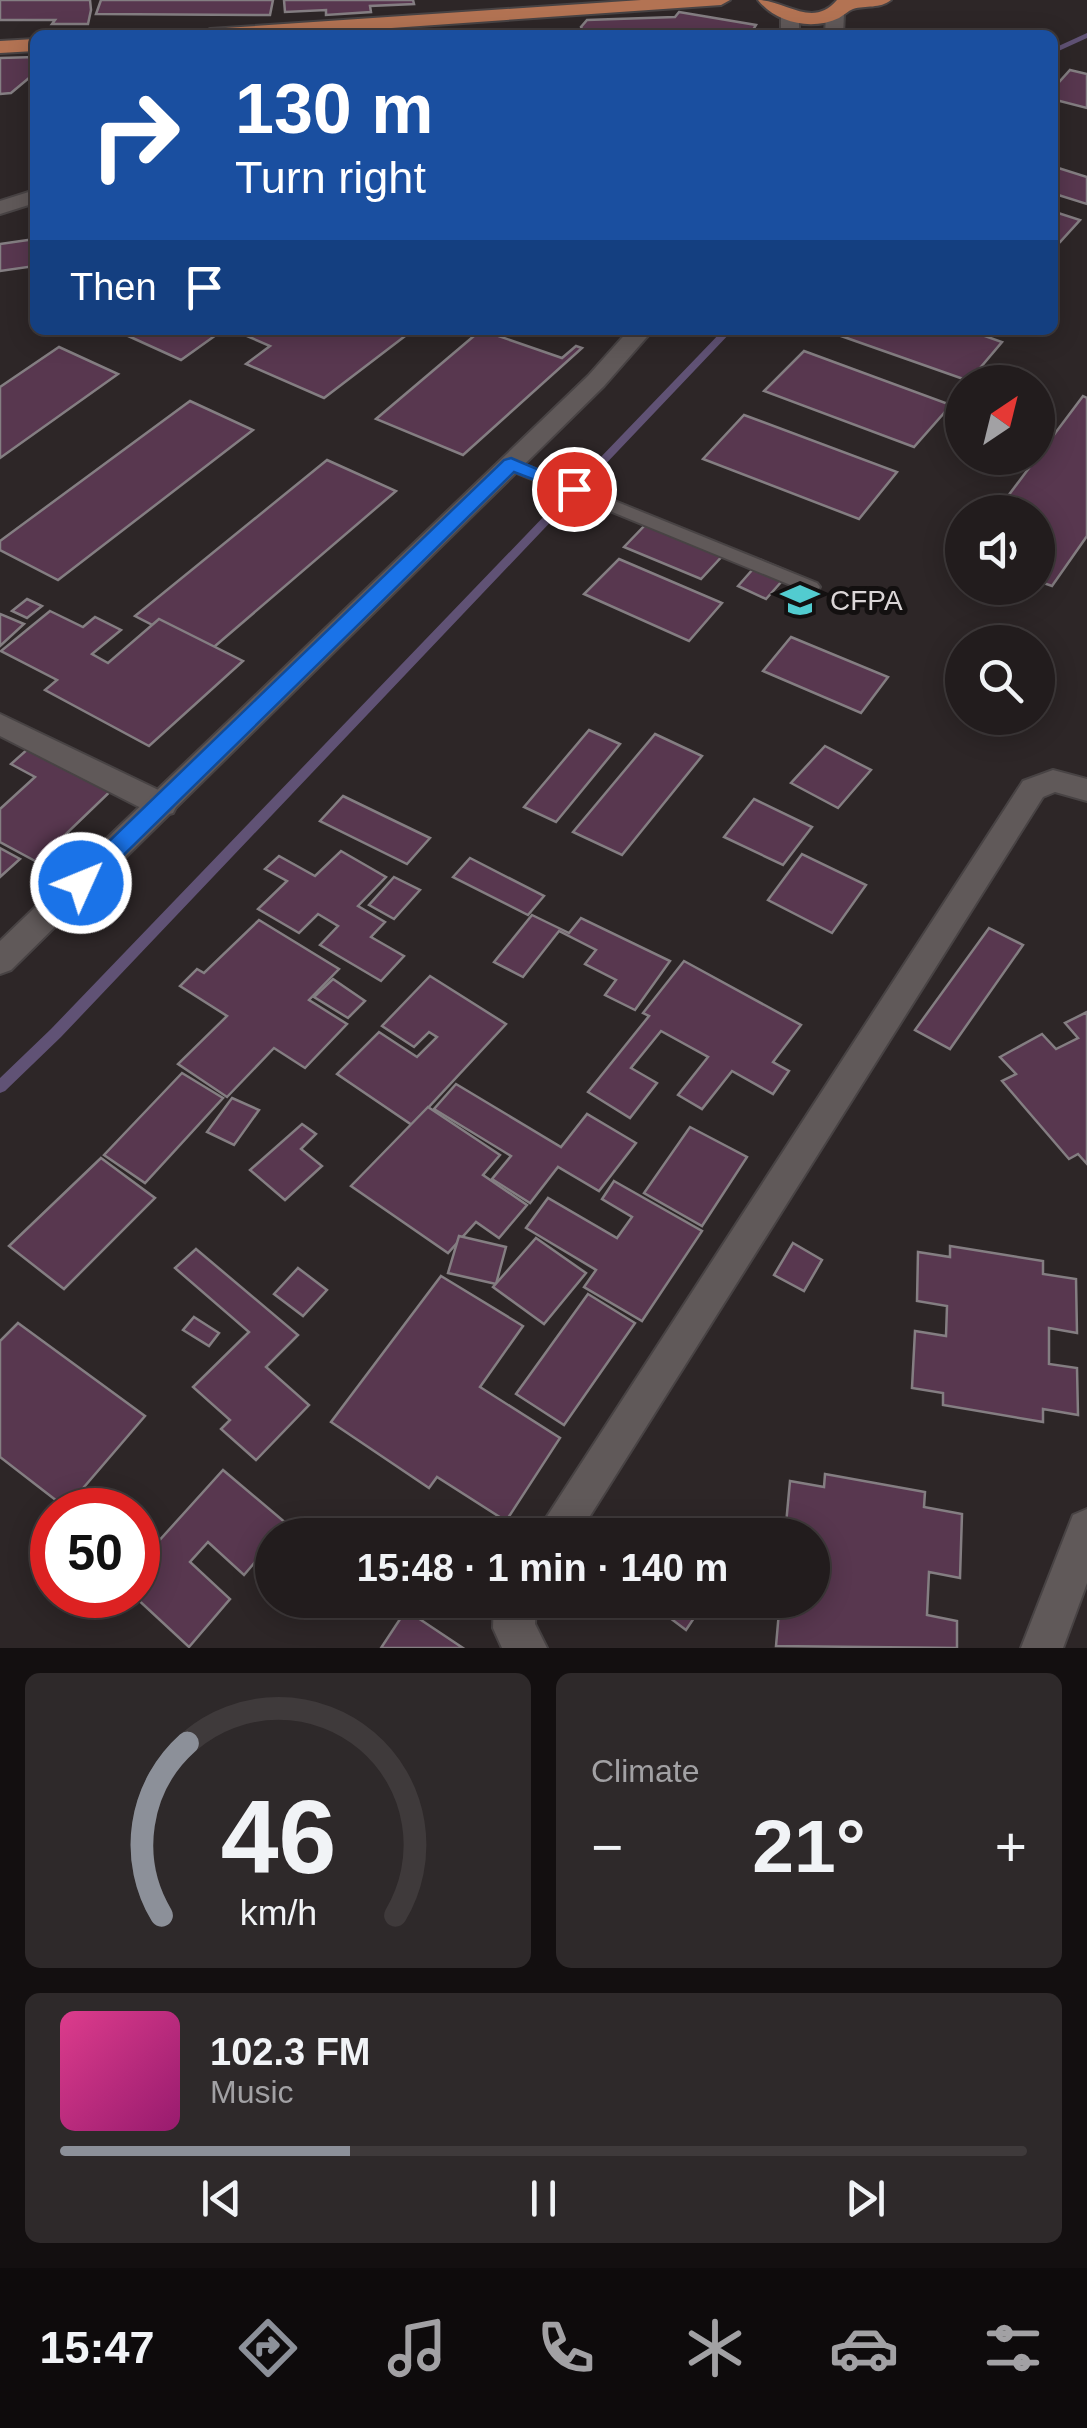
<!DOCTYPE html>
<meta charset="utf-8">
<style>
:root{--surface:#221c1d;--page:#2e292a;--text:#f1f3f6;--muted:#a2a1a4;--line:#3f3a3b;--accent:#8c9099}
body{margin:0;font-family:Helvetica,sans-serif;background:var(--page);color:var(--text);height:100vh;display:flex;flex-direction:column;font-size:38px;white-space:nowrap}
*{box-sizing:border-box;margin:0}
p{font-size:32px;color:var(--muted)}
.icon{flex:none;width:55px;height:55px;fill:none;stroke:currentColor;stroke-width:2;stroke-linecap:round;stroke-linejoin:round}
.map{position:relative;height:1648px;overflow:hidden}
.drawer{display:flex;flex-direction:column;gap:25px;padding:25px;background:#130f10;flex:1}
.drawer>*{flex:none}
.guide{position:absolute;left:30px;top:30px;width:1028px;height:305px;border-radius:15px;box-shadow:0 5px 25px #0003,0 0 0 2px var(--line);background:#1a4fa0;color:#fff;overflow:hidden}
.needle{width:65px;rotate:35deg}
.controls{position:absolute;left:945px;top:365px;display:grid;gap:20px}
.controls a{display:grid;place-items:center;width:110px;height:110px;border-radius:50%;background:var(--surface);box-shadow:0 5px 25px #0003,0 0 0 2px var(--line);font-size:50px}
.speed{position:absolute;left:30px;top:1488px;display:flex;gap:20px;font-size:50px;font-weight:700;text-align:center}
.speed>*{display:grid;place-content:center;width:130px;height:130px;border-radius:50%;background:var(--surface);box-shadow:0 5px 25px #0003,0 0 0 2px var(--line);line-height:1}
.speed .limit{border:15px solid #d22;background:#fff;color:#111}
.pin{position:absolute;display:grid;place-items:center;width:85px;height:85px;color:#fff;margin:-42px;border:5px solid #fff;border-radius:50%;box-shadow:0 2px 10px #0007}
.me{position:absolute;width:110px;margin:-55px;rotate:46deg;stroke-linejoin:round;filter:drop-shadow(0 0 8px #0008)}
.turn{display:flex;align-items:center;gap:35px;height:210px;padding:0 40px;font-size:45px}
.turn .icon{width:130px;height:130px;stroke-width:2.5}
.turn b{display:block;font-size:70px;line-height:85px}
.then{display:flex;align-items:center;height:95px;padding:0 40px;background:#0003;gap:20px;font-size:38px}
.big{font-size:75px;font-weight:700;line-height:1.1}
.drawer .widget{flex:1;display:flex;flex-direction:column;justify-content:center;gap:15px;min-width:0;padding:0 35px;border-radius:15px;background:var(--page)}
.drawer .dial{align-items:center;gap:0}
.dial svg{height:260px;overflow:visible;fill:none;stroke:var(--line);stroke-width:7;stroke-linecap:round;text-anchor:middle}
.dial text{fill:var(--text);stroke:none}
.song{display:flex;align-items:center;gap:30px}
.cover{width:120px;height:120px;border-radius:15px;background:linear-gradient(135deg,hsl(330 70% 55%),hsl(320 70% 35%))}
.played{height:10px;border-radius:5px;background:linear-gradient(90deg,var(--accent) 30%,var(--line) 30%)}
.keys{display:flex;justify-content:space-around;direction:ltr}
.heat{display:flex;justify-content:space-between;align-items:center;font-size:55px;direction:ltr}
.drawer .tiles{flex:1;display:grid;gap:25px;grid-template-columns:1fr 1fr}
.widget:last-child{grid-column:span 2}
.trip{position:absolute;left:255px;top:1518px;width:575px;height:100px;border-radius:50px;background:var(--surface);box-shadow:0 5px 25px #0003,0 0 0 2px var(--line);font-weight:700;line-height:100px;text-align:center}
.tab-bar{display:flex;height:160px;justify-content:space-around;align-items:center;background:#0e0b0c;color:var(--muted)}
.tab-bar .icon{width:70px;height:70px}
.tab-bar .active{color:var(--accent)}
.tab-bar b{font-size:45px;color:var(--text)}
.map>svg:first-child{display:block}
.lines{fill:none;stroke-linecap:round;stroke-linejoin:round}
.stream{fill:#605275;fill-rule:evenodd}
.building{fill:#58374f;stroke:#847e82;stroke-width:2.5}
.lane-casing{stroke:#484344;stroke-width:4}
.street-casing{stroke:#484344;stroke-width:4}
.secondary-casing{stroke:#484344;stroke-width:4}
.primary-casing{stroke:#484344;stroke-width:4}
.lane{fill:#605959;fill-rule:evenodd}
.street{fill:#605959;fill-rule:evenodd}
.secondary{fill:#605959;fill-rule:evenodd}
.primary{fill:#b37353;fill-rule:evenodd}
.route{fill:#1a73e8;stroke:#114b97;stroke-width:2.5}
.labels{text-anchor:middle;stroke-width:10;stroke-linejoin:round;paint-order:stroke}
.poi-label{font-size:28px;fill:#dbd6d7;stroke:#131010;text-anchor:start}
</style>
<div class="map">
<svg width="1087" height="1648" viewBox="0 0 1087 1648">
<rect width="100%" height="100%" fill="#2d2627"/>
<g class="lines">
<g class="stream">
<path d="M1087,33v5l-35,16v-5z"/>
<path d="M723,330h10l-672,707 -56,54 -5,2v-15l51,-49z"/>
</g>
</g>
<g class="building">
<path d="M0,0h90l1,10 -3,14h-36l3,-4h-55z"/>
<path d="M101,0h172l-3,15 -174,-1z"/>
<path d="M284,0h129l1,4 -44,2 1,6 -45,3v-5l-41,2z"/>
<path d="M679,12l77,13 -6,10h-165l-4,-8 6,-7 88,-3z"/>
<path d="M35,57v16l-24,20 -11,1v-36z"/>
<path d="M1070,70l17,4v34l-35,-9v-9z"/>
<path d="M1052,166l35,11v27l-35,-11z"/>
<path d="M1052,211l28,9 -20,22 -8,-2z"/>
<path d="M35,239v27l-35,5v-27z"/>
<path d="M115,330h108l-42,30z"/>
<path d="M233,330h180l-89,68 -78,-34 24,-18z"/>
<path d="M481,330l81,28 14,-12 6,2 -119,107 -87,-36z"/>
<path d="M824,330h144l34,12 -33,39z"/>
<path d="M59,347l59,27 -118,84v-71z"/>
<path d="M804,351l147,54 -37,42 -150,-56z"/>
<path d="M1083,396l4,2v138l-35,50 -14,-5v-69h-42z"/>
<path d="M190,401l63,29 -195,150 -58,-30v-9z"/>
<path d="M744,415l153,57 -38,47 -156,-60z"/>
<path d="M327,460l69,31 -189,162 -72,-37z"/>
<path d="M649,521l77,31 -25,27 -77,-32z"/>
<path d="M619,559l103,44 -33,38 -105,-47z"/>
<path d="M761,560l29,12 -24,27 -28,-13z"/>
<path d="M27,599l15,7 -15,12 -15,-7z"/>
<path d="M50,611l33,16 12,-10 26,13 -29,24 16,9 51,-44 84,42 -94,85 -104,-56 12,-10 -56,-29z"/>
<path d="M0,614l24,10 -24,22z"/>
<path d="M791,637l97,40 -27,36 -98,-42z"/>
<path d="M589,730l31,14 -64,78 -32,-15z"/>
<path d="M655,734l47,22 -80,99 -49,-23z"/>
<path d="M39,739l82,42 -84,81 -37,-20v-33l35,-32 -24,-13z"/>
<path d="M825,746l46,24 -33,38 -47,-25z"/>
<path d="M343,796l87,42 -23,26 -87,-43z"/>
<path d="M754,799l58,28 -29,38 -59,-28z"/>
<path d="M0,848l20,11 -20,18z"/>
<path d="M341,851l45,26 -28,29 27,16 -14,15 33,19 -23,25 -61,-36 18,-19 -20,-12 -19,19 -41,-24 29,-28 -22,-12 14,-13 36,20z"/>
<path d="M802,854l64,31 -34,48 -64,-33z"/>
<path d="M470,858l74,38 -16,19 -75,-38z"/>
<path d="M394,877l26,13 -26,29 -25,-14z"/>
<path d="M532,915l37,18 12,-15 89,43 -35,49 -30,-15 11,-15 -31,-16 11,-14 -37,-19 -36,46 -29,-15z"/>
<path d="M259,920l80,49 -30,31 38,24 -42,44 -31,-20 -47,49 -49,-33 49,-48 -47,-30 17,-17 7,4z"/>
<path d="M989,928l34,17 -73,104 -35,-19z"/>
<path d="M684,961l117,64 -28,37 16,9 -16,23 -41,-23 -30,38 -24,-14 30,-38 -47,-26 -30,37 26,15 -27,35 -42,-26 61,-76 -6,-3z"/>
<path d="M430,976l76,48 -94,101 -75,-51 42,-42 38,25 20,-20 -8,-5 -15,15 -32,-21z"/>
<path d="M333,979l32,22 -17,17 -34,-21z"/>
<path d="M1087,1012v152l-9,-10 -9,5 -67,-78 14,-7 -16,-17 42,-23 14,15 22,-11 -13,-15z"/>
<path d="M182,1073l41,25 -78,85 -41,-28z"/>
<path d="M456,1084l105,63 26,-33 49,29 -37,48 -41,-24 -28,36 -38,-24 19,-23 -77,-47z"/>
<path d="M232,1098l27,12 -25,35 -27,-13z"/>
<path d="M428,1107l72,48 -17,20 44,30 -28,33 -23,-16 -28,31 -97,-67z"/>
<path d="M302,1124l14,10 -15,15 21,17 -37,34 -35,-30z"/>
<path d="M690,1127l57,30 -45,69 -58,-33z"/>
<path d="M101,1158l54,40 -91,91 -55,-43z"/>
<path d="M614,1181l88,50 -60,90 -58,-34 12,-17 -70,-42 22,-30 69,40 15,-21 -30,-18z"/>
<path d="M459,1236l47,11 -10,37 -48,-11z"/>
<path d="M536,1238l50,35 -42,51 -51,-37z"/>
<path d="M793,1243l29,17 -18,31 -30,-16z"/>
<path d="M950,1246l93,15v13l33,5 1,54 -28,-5v36l28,4 1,47 -35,-6v13l-100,-17v-12l-31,-5 3,-57 31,5 1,-30 -30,-5 1,-49 32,5z"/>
<path d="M196,1249l102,86 -32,32 43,38 -53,55 -35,-31 9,-9 -37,-33 56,-55 -74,-64z"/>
<path d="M298,1268l29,22 -24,26 -29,-22z"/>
<path d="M441,1276l82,50 -43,61 80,51 -54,83 -69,-44 -8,11 -98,-66z"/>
<path d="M588,1294l47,29 -71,102 -48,-31z"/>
<path d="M194,1317l25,16 -10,13 -26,-16z"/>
<path d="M18,1323l127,93 -79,92 -66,-51v-116z"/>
<path d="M223,1470l77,65h-28v7l-28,33 -36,-33 -18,20 40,37 -41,48 -56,-52h5v-31z"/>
<path d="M825,1474l100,18 -1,15 38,7 -2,64 -31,-6 -2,43 30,6v27l-181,-2 4,-46h32l3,-18 3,-35 -6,-1v-11h-27l5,-54 34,6z"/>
<path d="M659,1600h47l-20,30 -32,-24z"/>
<path d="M406,1610l57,38h-82z"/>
</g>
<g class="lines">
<g class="lane-casing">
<path id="lane" d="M511,459l306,124 3,4 -3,4h-12l-300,-123v-8z"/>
</g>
<g class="street-casing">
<g id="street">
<path d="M35,190v13l-35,11v-13z"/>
<path d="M0,714l173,83 4,8 -4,8 -11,3 -11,-3 -151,-77z"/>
<path d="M1053,770l34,9v22l-32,-9 -12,5 -465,738h-43l488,-754z"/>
<path d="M1087,1509v74l-24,65h-42l52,-133z"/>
<path d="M494,1600h42l-1,24 12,24h-45l-9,-20z"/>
</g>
</g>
<g class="secondary-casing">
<g id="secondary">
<path d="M835,8l9,6 -1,21h-18l1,-21z"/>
<path d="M790,10l9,6v19h-18v-19z"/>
<path d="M629,330h24l-49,56 -593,584 -11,4v-33l588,-565z"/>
</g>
</g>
<g class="primary-casing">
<g id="primary">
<path d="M641,0h89l-9,5 -430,30h-90l9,-6z"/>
<path d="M758,0c27,0 55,29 79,0h54c-11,9 -25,5 -38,9 -5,2 -9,6 -14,9 -27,13 -63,5 -81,-18z"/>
<path d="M35,39v12l-35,2v-12z"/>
</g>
</g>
<use href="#lane" class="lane"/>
<use href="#street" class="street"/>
<use href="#secondary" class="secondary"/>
<use href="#primary" class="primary"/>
</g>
<path class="route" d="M511,458l73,31 -10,6 -60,-23 -425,417h-16l-4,-6 4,-7 431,-416z"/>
<defs>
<g id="university-bare" transform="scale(3)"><path d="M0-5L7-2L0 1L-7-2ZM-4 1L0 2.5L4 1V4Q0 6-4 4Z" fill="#52ccd0" stroke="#131010" stroke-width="2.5" paint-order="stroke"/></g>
</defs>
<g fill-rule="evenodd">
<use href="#university-bare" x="800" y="600"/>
</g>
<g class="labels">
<g class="poi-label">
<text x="830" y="610">CFPA</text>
</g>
</g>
</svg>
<div class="controls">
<a><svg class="needle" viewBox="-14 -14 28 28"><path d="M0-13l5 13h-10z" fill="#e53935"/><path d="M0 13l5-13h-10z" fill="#a2a1a4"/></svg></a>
<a><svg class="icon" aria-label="sound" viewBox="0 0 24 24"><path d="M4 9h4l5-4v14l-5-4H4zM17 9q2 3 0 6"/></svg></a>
<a><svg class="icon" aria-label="search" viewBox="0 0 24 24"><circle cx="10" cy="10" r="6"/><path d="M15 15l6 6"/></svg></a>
</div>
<div class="speed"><div class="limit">50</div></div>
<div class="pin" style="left:574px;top:489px;background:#d93025"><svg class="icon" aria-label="arrive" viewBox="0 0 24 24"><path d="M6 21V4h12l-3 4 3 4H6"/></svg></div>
<svg class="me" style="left:81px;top:883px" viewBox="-20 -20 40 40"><circle r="17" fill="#1a73e8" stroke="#fff" stroke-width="3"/><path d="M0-11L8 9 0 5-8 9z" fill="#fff"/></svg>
<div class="trip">15:48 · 1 min · 140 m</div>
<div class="guide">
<div class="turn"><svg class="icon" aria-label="right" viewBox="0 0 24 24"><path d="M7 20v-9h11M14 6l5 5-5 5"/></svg><div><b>130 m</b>Turn right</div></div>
<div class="then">Then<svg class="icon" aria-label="arrive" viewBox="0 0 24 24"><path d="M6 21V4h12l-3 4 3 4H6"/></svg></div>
</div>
</div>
<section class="drawer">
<div class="tiles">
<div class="widget dial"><svg viewBox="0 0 100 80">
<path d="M14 69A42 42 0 1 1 86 69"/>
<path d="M14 69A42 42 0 0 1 22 16" stroke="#8c9099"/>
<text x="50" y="56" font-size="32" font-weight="700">46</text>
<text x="50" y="72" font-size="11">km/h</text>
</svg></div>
<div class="widget"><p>Climate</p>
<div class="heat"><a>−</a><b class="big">21°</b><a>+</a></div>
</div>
<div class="widget">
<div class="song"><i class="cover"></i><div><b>102.3 FM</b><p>Music</p></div></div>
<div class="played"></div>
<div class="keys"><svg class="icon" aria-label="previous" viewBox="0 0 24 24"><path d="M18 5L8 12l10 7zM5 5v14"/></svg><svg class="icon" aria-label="pause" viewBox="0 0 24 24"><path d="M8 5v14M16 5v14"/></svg><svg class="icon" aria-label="next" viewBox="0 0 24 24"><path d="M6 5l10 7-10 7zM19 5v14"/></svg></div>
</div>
</div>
</section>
<nav class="tab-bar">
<b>15:47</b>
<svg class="icon active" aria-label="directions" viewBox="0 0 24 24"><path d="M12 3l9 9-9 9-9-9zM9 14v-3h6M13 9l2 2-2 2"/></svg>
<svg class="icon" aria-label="music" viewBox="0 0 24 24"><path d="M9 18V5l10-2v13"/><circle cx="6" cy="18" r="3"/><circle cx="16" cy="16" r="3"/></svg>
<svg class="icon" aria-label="phone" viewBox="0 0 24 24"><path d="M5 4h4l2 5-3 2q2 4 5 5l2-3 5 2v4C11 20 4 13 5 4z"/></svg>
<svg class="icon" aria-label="climate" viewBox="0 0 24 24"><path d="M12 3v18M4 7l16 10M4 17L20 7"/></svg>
<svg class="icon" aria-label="car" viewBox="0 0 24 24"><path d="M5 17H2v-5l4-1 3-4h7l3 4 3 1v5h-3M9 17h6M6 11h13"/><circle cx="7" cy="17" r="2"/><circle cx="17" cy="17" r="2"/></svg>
<svg class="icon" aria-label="filters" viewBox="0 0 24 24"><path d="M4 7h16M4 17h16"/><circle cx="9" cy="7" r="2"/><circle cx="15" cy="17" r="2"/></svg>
</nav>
